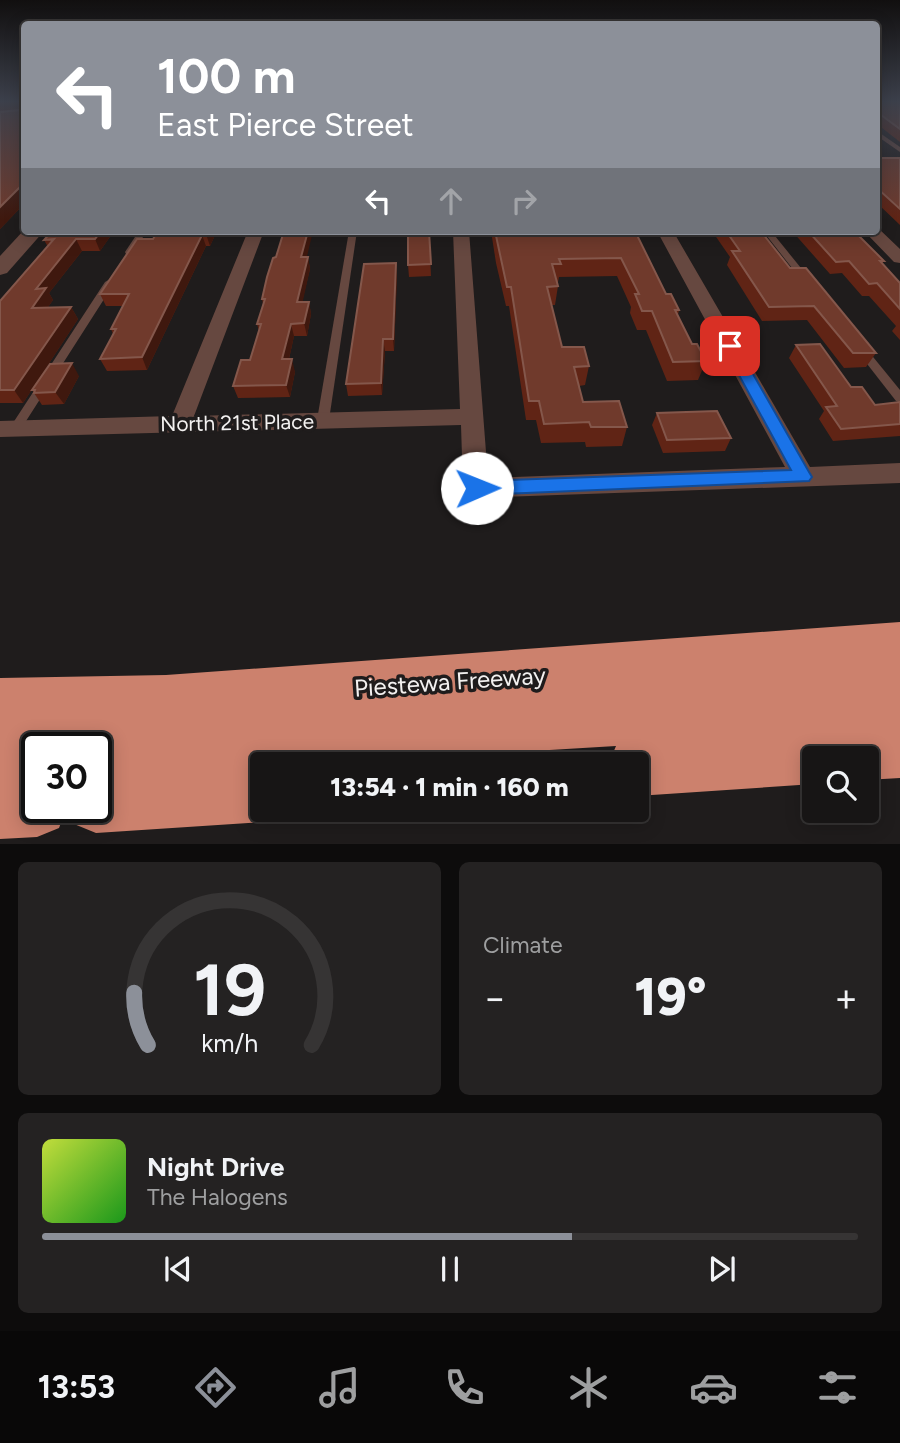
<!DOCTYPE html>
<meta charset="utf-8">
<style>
:root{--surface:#171515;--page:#242222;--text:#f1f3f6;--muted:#9e9fa0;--line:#363434;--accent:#8c9099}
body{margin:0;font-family:Figtree,sans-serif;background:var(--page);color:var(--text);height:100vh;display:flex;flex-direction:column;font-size:26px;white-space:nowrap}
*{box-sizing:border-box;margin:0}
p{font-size:23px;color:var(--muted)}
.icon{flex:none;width:38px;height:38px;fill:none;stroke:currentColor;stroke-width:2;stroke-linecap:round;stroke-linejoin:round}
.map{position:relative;height:844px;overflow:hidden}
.sheet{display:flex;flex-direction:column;gap:18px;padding:18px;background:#0d0c0c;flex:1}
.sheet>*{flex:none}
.banner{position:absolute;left:21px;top:21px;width:859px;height:214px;border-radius:7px;box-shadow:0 4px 18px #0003,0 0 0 2px var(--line);background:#8c9099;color:#fff;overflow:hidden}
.controls{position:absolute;left:802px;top:746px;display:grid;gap:14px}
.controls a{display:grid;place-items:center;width:77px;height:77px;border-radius:7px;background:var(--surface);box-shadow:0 4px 18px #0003,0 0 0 2px var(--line);font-size:35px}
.speed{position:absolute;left:21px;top:732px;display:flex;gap:14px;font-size:35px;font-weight:700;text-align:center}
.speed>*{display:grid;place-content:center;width:91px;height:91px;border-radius:50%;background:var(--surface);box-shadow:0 4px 18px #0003,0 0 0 2px var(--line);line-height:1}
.speed .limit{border:4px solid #111;border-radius:10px;background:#fff;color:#111}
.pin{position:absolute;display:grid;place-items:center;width:60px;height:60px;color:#fff;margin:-30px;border-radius:14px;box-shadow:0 4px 10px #0006}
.me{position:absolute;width:77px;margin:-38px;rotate:89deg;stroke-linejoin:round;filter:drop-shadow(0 0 5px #0008)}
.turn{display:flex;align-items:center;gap:24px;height:147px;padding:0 21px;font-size:32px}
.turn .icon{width:91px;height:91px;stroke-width:2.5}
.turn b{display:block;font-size:49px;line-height:60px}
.lanes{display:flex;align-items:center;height:66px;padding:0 21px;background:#0003;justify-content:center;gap:35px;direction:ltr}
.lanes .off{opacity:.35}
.big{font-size:52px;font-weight:800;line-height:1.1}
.sheet .card{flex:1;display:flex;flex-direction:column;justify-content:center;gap:10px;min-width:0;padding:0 24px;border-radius:10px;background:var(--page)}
.sheet .dial{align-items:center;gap:0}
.dial svg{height:182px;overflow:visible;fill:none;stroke:var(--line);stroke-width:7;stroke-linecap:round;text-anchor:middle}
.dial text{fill:var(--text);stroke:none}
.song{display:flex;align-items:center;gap:21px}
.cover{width:84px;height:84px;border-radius:10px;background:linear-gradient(135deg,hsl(70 70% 55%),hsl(120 70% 35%))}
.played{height:7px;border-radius:4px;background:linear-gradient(90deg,var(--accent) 65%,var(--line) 65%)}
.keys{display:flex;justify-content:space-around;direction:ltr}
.heat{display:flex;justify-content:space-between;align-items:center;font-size:38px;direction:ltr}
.sheet .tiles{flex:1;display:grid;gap:18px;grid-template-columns:1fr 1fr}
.card:last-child{grid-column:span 2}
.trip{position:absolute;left:250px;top:752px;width:399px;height:70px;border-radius:7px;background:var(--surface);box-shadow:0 4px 18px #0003,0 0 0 2px var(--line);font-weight:800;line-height:70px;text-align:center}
.tab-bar{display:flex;height:112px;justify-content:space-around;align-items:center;background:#090808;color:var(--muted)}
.tab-bar .icon{width:49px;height:49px}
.tab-bar .active{color:var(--accent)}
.tab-bar b{font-size:32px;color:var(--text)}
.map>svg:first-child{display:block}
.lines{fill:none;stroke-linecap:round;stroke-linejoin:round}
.service{fill:#664840;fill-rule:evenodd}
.minor{fill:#664840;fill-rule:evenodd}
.tertiary{fill:#664840;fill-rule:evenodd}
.motorway{fill:#cc816d;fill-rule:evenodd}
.wall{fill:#602415}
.shaded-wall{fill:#3f180e}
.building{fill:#703a2c;stroke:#84574b;stroke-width:2}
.route{fill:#1a73e8;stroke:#114b97;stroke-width:2}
.labels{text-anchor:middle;stroke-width:7;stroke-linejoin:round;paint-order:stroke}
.street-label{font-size:21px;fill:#f3f1f0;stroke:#1f1c1c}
.near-street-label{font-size:24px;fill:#f3f1f0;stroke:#1f1c1c}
</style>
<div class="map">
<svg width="900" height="845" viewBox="0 0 900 845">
<rect width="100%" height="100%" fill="#1f1c1c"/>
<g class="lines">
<g class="service">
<path d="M877,131l23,16v5l-23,-16z"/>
<path d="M139,231h8l-15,23h-6l-1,-2z"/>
<path d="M349,231h8l-28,189 -6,4 -6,-4z"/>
<path d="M763,231h8l38,47v4h-6z"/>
<path d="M110,279l5,3 -96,150h-8l-2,-3 2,-3 94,-144z"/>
<path d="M861,346l4,1 35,43v12l-4,-1 -39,-50 -1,-2z"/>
</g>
<g class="minor">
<path d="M878,228l22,21v14l-6,-1 -30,-31h13z"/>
<path d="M248,231h16l-70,185 266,-7 -7,-178h16l19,247 297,-11 -128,-236h16l137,236 90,-4v20l-424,15 -9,-3 -4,-7 -2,-63 -461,12v-16l172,-5z"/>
</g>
<path class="tertiary" d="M24,230l20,1 -37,42 -7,2v-19z"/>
<path class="motorway" d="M900,622v156l-34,2v-22h-52v26l-177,12v-31h-29l8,-19 -313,19h-41v45h23l-23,12 -166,11 -22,-9 -7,-17 -8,21 -22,9 -37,2v-161l166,-3zM58,733h15l-6,14h29v60h-59v-60h27z"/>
</g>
<g class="wall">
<path d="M0,101h24v103l-24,25z"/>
<path d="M877,101h23v41l-23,-18z"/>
<path d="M877,158h23v67l-23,-22z"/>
<path d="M52,231h62l-14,20h-18l-33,42 4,7 -5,7h23l7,12 -55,84h-23v-102l48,-54 -4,-7z"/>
<path d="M217,231l-7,15h-4l-59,124 -40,1 -7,-12 13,-25 -2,-5 12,-23h-17l-6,-12 53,-55z"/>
<path d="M429,231l2,45 -22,1 -1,-12z"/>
<path d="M491,231h149l-2,7 28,56 13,16 -1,5 14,29 14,17 -8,19 -31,1 -21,-51h-9l-7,-17 1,-6 -14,-31 -58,1 -1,5h-1l1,4 -3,19h-4l11,42 27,19 -4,19 -6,1 4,16 44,25 -5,19 -36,1 -1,-5 -44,1 -5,-23h-10l-17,-114h-3l-10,-43z"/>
<path d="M712,231h43l35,37 86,85 -10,14 -22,1 -37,-48 -45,1 -35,-56 3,-8z"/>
<path d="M792,231h62l30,30 -2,3 18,19v57l-8,-9 4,-5 -27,-30h-7l-20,-23 -12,1z"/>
<path d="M276,257h32l2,12 -8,33h7l2,12 -4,22h-13l-5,23 6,13 -5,25 -52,1 -5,-12 17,-26 9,-29 -2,-7 6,-20 -1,-5z"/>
<path d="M397,275l-3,76h-9l-3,44 -34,1 -2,-12z"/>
<path d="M796,345l79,60 25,-3v34l-67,5 -14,-22 5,-8 -35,-53z"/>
<path d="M79,376l-15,28 -22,1 -10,-15z"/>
<path d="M657,413l74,25 -6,13 -62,2 -11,-28z"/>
</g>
<g class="shaded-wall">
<path d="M24,183v21l-24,25v-22z"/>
<path d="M101,231h13l-14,20 -5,-12z"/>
<path d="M208,231h9l-7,15 -4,-12z"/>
<path d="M308,231h5l-9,38 -3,-12z"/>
<path d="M202,235l4,11 -59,124 -5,-13z"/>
<path d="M76,239l6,12 -33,42 4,7 -14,20 -7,-12 4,-19z"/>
<path d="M308,257l2,12 -10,45 -3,-12z"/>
<path d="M396,263l1,12 -3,76 -1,-12z"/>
<path d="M309,302l2,12 -4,22 -3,-13z"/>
<path d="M71,307l7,12 -55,84 -9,-13z"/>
<path d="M291,324l3,12 -8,36 -4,-13z"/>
<path d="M383,339l2,12 -3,44 -1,-12z"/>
<path d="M292,359l3,13 -5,25 -4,-12z"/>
<path d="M72,363l7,13 -15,28 -9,-12z"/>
</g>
<g class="building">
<path d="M21,101h3v82l-24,24v-95l20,-2z"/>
<path d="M877,101h23v28l-23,-17z"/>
<path d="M877,158h23v51l-23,-21z"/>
<path d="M52,231h49l-6,8h-19l-40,50 10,-1 -14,20 39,-1 -57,83h-14v-89l54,-62 -10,1z"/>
<path d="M158,231h50l-2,3 -4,1 -60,122 -42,2 16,-30h-5l18,-35h-29l37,-55h16z"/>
<path d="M284,231h24l-7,26h7l-11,45h12l-5,21 -13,1 -9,35h10l-6,26 -53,1 8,-26h9l11,-36h-4l8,-25h-3l5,-22 6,-19 3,-1z"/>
<path d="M408,231h21l2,33 -23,1z"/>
<path d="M495,231h140l31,63h5l8,16h-4l17,34h5l9,17 -33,1 -21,-51h-10l-7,-17h4l-18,-36 -62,1 2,5h-9l6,22 -11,1 15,60h22l5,19 -15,1 9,35 36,-1 8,26h-36l-2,-5 -45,2 -5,-23h-10l-18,-114h-4z"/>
<path d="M726,231h29l2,3h6l27,34h16l70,85h-23l-39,-47 -45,1 -37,-56h8z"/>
<path d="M808,231h46l30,30h-4l20,22v26l-23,-26 -8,1 -20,-23 -13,1z"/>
<path d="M396,263l-3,76h-10l-2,44 -35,1 18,-120z"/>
<path d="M820,344l31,43h11l13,18 25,-3v22l-59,5 -15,-22 11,-1 -41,-61z"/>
<path d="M72,363l-17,29 -21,1 1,-3h-3l18,-26z"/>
<path d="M717,411l14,27 -64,2 -10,-27z"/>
</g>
<linearGradient id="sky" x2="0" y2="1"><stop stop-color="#110f0f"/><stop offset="0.46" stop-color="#3c404b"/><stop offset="1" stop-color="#3c404b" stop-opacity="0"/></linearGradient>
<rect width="900" height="220" fill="url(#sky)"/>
<path class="route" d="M730,341l7,5 72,126 3,5 -3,4 -332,14 -7,-2 -2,-5 2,-5 7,-2 314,-11 -68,-124z"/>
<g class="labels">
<g class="street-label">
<text transform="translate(237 423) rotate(-1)" y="7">North 21st Place</text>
</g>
<g class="near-street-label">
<text transform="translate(450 682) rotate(-4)" y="8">Piestewa Freeway</text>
</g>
</g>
</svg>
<div class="controls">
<a><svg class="icon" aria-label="search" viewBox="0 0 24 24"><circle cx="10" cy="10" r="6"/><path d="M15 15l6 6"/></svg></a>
</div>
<div class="speed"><div class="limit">30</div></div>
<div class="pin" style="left:730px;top:346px;background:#d93025"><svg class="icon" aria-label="arrive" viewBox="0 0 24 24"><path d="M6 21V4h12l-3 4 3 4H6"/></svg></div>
<svg class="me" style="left:477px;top:488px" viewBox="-20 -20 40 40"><circle r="19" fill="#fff"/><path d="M0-13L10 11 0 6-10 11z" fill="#1a73e8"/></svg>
<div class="trip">13:54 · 1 min · 160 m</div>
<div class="banner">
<div class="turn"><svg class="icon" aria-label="left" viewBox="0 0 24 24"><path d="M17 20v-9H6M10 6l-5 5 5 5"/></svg><div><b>100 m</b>East Pierce Street</div></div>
<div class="lanes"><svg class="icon" aria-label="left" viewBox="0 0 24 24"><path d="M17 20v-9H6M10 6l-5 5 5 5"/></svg><svg class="icon off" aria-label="ahead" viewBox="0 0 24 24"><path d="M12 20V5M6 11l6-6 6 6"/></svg><svg class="icon off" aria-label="right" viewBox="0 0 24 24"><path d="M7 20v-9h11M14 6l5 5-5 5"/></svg></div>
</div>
</div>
<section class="sheet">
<div class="tiles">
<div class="card dial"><svg viewBox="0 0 100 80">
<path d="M14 69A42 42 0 1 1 86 69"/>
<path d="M14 69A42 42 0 0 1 8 46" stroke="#8c9099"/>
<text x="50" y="56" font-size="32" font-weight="700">19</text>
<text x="50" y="72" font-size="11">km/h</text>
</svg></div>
<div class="card"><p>Climate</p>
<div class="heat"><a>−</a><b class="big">19°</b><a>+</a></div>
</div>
<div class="card">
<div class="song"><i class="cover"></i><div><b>Night Drive</b><p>The Halogens</p></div></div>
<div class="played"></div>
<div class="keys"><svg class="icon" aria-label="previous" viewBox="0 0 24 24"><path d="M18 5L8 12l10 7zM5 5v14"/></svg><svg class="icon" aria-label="pause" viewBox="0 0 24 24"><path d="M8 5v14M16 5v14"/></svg><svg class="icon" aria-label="next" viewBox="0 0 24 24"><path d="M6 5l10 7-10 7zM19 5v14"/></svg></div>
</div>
</div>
</section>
<nav class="tab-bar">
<b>13:53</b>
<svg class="icon active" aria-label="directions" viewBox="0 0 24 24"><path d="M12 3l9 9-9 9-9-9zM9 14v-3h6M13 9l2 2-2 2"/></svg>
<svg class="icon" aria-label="music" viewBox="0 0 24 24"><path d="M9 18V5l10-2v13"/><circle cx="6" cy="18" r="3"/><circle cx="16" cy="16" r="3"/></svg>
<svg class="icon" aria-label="phone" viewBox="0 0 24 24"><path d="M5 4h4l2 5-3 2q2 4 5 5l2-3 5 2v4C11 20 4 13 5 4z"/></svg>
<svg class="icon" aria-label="climate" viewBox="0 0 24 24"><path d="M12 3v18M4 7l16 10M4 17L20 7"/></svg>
<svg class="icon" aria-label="car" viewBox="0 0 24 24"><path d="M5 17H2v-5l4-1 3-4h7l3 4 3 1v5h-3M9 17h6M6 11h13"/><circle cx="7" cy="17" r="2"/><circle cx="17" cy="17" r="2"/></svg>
<svg class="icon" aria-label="filters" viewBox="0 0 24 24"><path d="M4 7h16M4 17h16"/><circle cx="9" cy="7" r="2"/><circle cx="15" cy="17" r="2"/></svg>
</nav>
